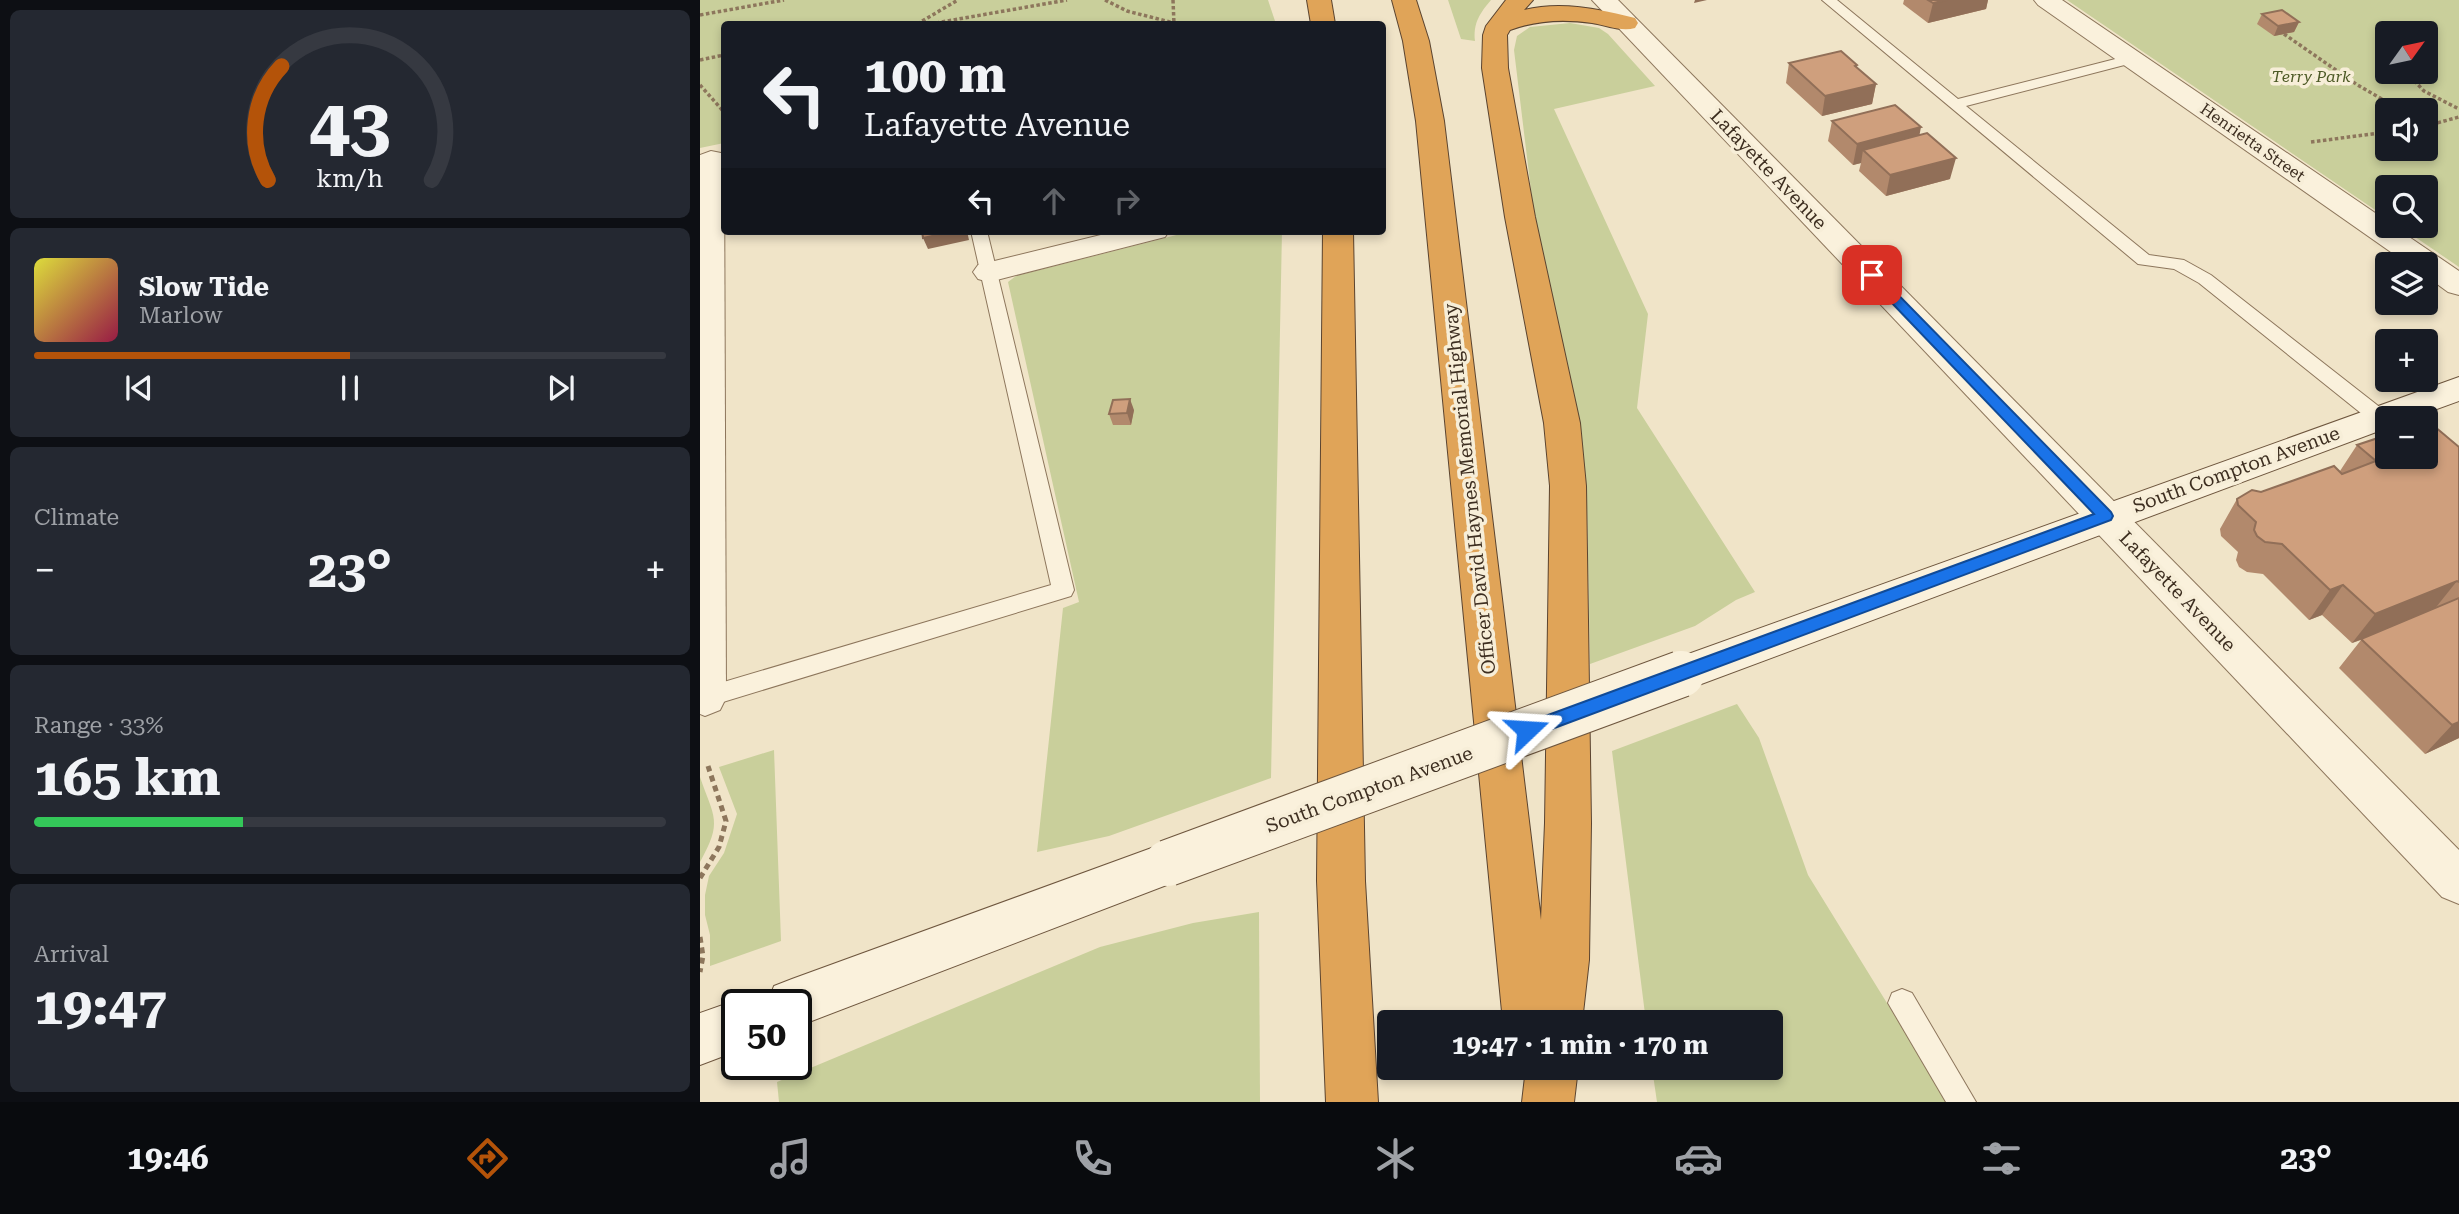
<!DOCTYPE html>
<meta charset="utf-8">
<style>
:root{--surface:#171b24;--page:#242831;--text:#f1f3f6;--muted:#9ea1a6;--line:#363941;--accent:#b45309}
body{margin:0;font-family:"Roboto Serif",serif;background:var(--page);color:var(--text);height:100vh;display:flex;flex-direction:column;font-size:26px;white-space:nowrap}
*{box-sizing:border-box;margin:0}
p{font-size:23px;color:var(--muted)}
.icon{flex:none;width:38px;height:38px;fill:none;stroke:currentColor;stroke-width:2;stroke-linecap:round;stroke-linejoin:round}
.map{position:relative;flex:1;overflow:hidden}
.side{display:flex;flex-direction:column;gap:10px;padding:10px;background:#0d0f14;width:700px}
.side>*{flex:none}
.hud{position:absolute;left:21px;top:21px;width:665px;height:214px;border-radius:7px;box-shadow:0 4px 10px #0003;background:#171b24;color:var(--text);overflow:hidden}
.needle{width:46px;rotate:57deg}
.buttons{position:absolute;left:1675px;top:21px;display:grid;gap:14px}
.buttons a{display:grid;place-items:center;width:63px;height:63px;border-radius:7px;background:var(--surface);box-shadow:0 4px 10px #0003;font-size:35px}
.speed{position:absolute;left:21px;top:989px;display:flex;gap:14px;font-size:35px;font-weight:700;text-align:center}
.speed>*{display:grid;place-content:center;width:91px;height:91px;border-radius:50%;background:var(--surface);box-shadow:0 4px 10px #0003;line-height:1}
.speed .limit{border:4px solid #111;border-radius:10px;background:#fff;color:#111}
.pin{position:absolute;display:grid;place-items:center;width:60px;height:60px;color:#fff;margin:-30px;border-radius:14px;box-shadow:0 4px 10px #0006}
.me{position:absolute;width:77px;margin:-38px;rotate:70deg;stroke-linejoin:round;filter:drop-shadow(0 0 5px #0008)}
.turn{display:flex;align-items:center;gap:24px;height:147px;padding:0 28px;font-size:32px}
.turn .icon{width:91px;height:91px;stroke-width:2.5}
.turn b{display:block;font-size:49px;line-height:60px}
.lanes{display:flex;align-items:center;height:66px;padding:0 28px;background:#0003;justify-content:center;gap:35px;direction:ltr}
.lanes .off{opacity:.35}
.big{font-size:52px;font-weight:700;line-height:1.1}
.side .card{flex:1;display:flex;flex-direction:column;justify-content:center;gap:10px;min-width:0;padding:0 24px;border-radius:10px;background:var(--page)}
.side .dial{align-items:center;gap:0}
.dial svg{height:182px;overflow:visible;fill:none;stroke:var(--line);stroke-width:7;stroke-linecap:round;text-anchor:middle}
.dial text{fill:var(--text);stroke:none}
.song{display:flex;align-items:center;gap:21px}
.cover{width:84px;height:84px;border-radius:10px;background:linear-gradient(135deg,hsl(60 70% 55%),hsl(340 70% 35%))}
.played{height:7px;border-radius:4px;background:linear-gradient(90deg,var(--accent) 50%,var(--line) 50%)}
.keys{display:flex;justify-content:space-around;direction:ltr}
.heat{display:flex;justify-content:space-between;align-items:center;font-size:38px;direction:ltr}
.charge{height:10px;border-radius:5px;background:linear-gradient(90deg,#34c759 33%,var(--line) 0)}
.trip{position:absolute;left:677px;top:1010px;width:406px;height:70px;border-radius:7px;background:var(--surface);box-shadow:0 4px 10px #0003;font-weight:700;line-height:70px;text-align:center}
.dock{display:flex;height:112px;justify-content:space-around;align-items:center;background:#090b0e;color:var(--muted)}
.dock .icon{width:49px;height:49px}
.dock .on{color:var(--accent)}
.dock b{font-size:32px;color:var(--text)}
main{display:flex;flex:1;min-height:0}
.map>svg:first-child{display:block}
.green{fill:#c9cf9b;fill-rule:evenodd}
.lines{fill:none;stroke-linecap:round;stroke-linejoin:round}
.service-casing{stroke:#8d765c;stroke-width:2}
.minor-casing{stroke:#8d765c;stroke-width:2}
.secondary-casing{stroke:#6f573f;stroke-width:2}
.motorway-casing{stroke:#5b4430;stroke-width:2}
.path-far1{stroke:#8d765c;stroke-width:3.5;stroke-dasharray:3.5 2.5;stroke-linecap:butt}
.path{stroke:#8d765c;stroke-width:5;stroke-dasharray:6 4.5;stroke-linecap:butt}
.service{fill:#faf1dc;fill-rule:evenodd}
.minor{fill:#faf1dc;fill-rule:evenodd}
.secondary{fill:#faf1dc;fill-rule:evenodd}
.motorway{fill:#e0a458;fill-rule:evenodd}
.secondary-bridge-casing{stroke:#6f573f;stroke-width:48;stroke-linecap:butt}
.secondary-bridge{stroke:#faf1dc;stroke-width:46}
.wall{fill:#b2896c}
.shaded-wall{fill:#916f58}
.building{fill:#cf9f7d;stroke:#916f58;stroke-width:2}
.route{fill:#1a73e8;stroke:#114b97;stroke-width:2}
.labels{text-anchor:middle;stroke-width:7;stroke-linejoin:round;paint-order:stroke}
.far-park-label{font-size:16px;font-style:italic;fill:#4d5a26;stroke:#f7eed8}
.far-street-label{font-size:16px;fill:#3d2e20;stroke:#f7eed8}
.street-label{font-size:19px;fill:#3d2e20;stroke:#f7eed8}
</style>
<main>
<section class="side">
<div class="card dial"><svg viewBox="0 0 100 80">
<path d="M14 69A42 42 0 1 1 86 69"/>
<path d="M14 69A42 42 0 0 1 20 19" stroke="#b45309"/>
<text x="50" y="56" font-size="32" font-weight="700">43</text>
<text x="50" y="72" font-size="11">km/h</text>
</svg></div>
<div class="card">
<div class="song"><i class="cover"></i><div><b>Slow Tide</b><p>Marlow</p></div></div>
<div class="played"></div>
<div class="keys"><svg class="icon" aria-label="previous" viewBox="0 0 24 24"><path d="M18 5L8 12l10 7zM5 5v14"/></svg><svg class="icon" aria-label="pause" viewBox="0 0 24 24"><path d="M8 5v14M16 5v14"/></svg><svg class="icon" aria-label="next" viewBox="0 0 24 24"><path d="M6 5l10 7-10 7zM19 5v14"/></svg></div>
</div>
<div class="card"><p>Climate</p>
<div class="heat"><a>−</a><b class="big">23°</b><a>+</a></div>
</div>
<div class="card"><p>Range · 33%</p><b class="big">165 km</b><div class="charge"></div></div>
<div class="card"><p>Arrival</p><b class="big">19:47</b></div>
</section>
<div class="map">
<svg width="1759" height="1102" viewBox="0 0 1759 1102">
<rect width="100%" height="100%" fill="#f0e4c8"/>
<g class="green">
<path d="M0,0h568l8,24h-552v119l-24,5z"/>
<path d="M748,0h43c-11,13 -18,23 -16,41l-14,-2z"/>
<path d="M1367,0h392v267l-60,-41h27v-39h-39v31zM1687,33h39v39h-39zM1687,110h39v39h-39z"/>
<path d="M870,23l29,5 9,6 47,52 -101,23 94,205 -11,94 118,184 -19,8 -41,26 -105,38 -3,-156 -53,-293 -20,-165 3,-14 13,-9z"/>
<path d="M492,231h90l-11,547 -162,58 -72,16 26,-244 16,-6 -71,-320 8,-6z"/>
<path d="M1037,704l22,34 49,137 140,227h-291l-5,-34h119v-46h-125l-34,-271z"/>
<path d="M74,750l7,191 -71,25v-31l-5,-20v-20l4,-19 15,-23 13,-39 -18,-47z"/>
<path d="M0,777c14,41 23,44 0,85z"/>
<path d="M559,912l1,190h-481l-2,-20 323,-135 93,-24z"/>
</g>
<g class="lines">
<g class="service-casing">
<g id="service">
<path d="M1122,0h15l121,99 173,-44 5,1v6l-170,44 183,149 35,5 27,15 175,137 3,5 -3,5h-14l-173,-139 -25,-14 -36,-5z"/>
<path d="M271,231h16l87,359 -3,6 -371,113v-20l351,-104z"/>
<path d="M1202,989l10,4 64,109h-30l-58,-99 4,-10z"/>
</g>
</g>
<g class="minor-casing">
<g id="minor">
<path d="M892,0h26l841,850v54l-17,-7z"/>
<path d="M1334,0h28l325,221v5h6l66,45v24l-11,-3 -22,-16v-12h-18l-370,-259z"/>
<path d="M11,151l10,2 3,5 2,540 -6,12 -15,6 -5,-2v-559z"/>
<path d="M417,231h52l-4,6 -176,45 -11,-3 -5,-7 5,-7z"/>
</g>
</g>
<g class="secondary-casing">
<g id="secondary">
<path d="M1759,377v24l-47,17h-25v10l-691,258 -15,5 -15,-5 -6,-12 6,-12z"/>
<path d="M468,842l17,6 6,15 -6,15 -389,149v-23h-29l7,-18 18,-7z"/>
<path d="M37,1000l12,4h-12v47l-37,14v-52z"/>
</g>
</g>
<g class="motorway-casing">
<g id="motorway">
<path d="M607,0h24l4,24h-24z"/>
<path d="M692,0h24l13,41 15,80 97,799 4,-97 5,-337 -6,-63 -39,-206 -23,-149 1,-33 3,-9 20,-26h27l-9,10c37,-9 75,-1 111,8l3,5 -3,5c-14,4 -29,-3 -43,-5 -28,-4 -55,-3 -82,7l-3,5 1,33 27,149 45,206 6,63 5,337 -2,137 -7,62h-79l-87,-901 -13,-80z"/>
<path d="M623,231h30l12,650 13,221h-52l-9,-221z"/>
<path d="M826,1068h52l-4,34h-52z"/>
</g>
</g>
<g class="path-far1">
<path d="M405,0l22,11 47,12"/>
<path d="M473,0l1,24"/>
<path d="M0,15l84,-15"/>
<path d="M217,24l41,-24"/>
<path d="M230,24l137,-24"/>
<path d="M1584,34l72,50 45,26"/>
<path d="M1681,57l6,2"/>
<path d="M0,60l24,-5"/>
<path d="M1706,72l18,19 35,18"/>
<path d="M0,85l24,27"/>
<path d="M1726,119l11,4"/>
<path d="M1726,126l33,-9"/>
<path d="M1611,142l76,-10"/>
</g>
<g class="path">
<path d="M0,878l19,-31 7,-26 -18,-55"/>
<path d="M0,937l3,19 -3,16"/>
</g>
<use href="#service" class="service"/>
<use href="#minor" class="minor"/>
<use href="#secondary" class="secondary"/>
<use href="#motorway" class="motorway"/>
<g class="secondary-bridge-casing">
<path id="secondary-bridge" d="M468,863l513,-189"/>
</g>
<use href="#secondary-bridge" class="secondary-bridge"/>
</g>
<g class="wall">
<path d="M1204,0h84l-2,9 -58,14 -25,-19z"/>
<path d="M1562,14l37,8 -5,10 -20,4 -17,-12z"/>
<path d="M1089,63l68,2v3l19,16 -4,20 -50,12 -36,-33z"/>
<path d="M1132,121l88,14 30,44 -64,17 -27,-25 2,-8 -8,2 -25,-24z"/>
<path d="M434,410l-3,15h-18l-4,-11z"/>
<path d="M1657,445l102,2v291l-34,16 -86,-86 22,-28 -9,3 -30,-28 -13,5 -46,-46 -16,-2 -8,-5 -3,-7 2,-8 -17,-16 -1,-7 17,-30 103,-28z"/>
</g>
<g class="shaded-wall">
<path d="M995,0h12l-13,3z"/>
<path d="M1247,0h41l-2,9 -58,14 5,-20z"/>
<path d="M1599,22l-5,10 -20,4 4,-10z"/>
<path d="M1176,84l-4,20 -50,12 3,-20z"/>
<path d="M1221,127l-4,21 -54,2 -2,13 -8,2 4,-21z"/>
<path d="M1256,158l-6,21 -64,17 4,-21z"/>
<path d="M255,231h12l2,9 -41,9 -5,-11z"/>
<path d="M430,399l4,11 -3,15 -4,-12z"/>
<path d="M1757,581l-24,30 -81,32 23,-29z"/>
<path d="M1643,585l-21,30 -13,5 21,-30z"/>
<path d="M1759,722v16l-34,16 27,-29z"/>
</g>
<g class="building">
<path d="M1228,0h19l-14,3z"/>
<path d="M1582,10l17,12 -21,4 -16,-12z"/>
<path d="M1141,51l16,14 -2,1 21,18 -51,12 -36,-33z"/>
<path d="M1195,105l26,22 -64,17 -25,-23z"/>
<path d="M1227,133l29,25 -66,17 -27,-25z"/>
<path d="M222,231h33l-32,7z"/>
<path d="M430,399l-3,14 -18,1 4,-14z"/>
<path d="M1728,421l31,26v135l-2,-1 -82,33 -32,-29 -13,5 -48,-46 -17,-2 -8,-6 -3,-6 2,-8 -18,-17 -1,-6 15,-9 9,2 73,-26 8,8 34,-13 -19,-16 30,-10v22h39v-35z"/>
<path d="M1759,598v124l-7,3 -91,-86z"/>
</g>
<path class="route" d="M1172,271l5,2 234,239 2,4 -2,4 -578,216 -6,2 -6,-2 -3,-6 3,-5 573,-211 -226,-236 -2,-3z"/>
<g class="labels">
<g class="far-park-label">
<text x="1611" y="82">Terry Park</text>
</g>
<g class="far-street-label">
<text transform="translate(1553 142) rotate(35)" y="6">Henrietta Street</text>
</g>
<g class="street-label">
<text transform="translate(1069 169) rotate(46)" y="7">Lafayette Avenue</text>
<text transform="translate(1536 469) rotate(-20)" y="7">South Compton Avenue</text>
<text transform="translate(769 489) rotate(-96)" y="7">Officer David Haynes Memorial Highway</text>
<text transform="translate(1478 591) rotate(46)" y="7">Lafayette Avenue</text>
<text transform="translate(669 789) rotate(-20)" y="7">South Compton Avenue</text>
</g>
</g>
</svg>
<div class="buttons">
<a><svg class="needle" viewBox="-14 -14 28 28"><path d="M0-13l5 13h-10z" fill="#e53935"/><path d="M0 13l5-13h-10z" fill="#9ea1a6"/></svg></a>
<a><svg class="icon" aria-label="sound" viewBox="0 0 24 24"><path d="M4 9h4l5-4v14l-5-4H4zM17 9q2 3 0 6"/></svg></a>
<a><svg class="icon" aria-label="search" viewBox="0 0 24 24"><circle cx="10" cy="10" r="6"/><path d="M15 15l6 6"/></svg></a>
<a><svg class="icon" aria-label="layers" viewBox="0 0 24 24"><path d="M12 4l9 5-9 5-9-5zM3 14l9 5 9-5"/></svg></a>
<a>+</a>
<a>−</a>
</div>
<div class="speed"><div class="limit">50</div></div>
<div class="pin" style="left:1172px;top:275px;background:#d93025"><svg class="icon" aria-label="arrive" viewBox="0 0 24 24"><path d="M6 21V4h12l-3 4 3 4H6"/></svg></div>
<svg class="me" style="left:827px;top:730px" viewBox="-20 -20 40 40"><path d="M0-17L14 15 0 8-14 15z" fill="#1a73e8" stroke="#fff" stroke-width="4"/></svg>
<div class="trip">19:47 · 1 min · 170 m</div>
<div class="hud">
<div class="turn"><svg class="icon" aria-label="left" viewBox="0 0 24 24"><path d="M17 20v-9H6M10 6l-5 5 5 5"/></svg><div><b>100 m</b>Lafayette Avenue</div></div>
<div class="lanes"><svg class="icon" aria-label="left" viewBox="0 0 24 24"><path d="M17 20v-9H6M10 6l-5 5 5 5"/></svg><svg class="icon off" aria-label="ahead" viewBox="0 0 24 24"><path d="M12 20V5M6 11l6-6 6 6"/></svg><svg class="icon off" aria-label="right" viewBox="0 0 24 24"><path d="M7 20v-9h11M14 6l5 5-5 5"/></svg></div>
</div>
</div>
</main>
<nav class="dock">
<b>19:46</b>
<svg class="icon on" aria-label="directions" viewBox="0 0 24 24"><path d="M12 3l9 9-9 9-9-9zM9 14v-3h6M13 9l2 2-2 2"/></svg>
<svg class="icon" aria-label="music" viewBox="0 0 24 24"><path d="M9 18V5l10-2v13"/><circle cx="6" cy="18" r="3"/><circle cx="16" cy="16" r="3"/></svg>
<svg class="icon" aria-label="phone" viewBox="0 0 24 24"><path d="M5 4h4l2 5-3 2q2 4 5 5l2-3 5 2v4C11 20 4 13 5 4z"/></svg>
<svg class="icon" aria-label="climate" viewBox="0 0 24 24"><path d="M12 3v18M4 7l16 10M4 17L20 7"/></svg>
<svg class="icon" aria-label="car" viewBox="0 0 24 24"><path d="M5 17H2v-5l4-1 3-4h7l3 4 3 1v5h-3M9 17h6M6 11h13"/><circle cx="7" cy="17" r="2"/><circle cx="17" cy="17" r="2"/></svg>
<svg class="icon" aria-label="filters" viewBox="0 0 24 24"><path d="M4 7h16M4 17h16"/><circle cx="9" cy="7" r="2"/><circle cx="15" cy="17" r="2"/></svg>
<b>23°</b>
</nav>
